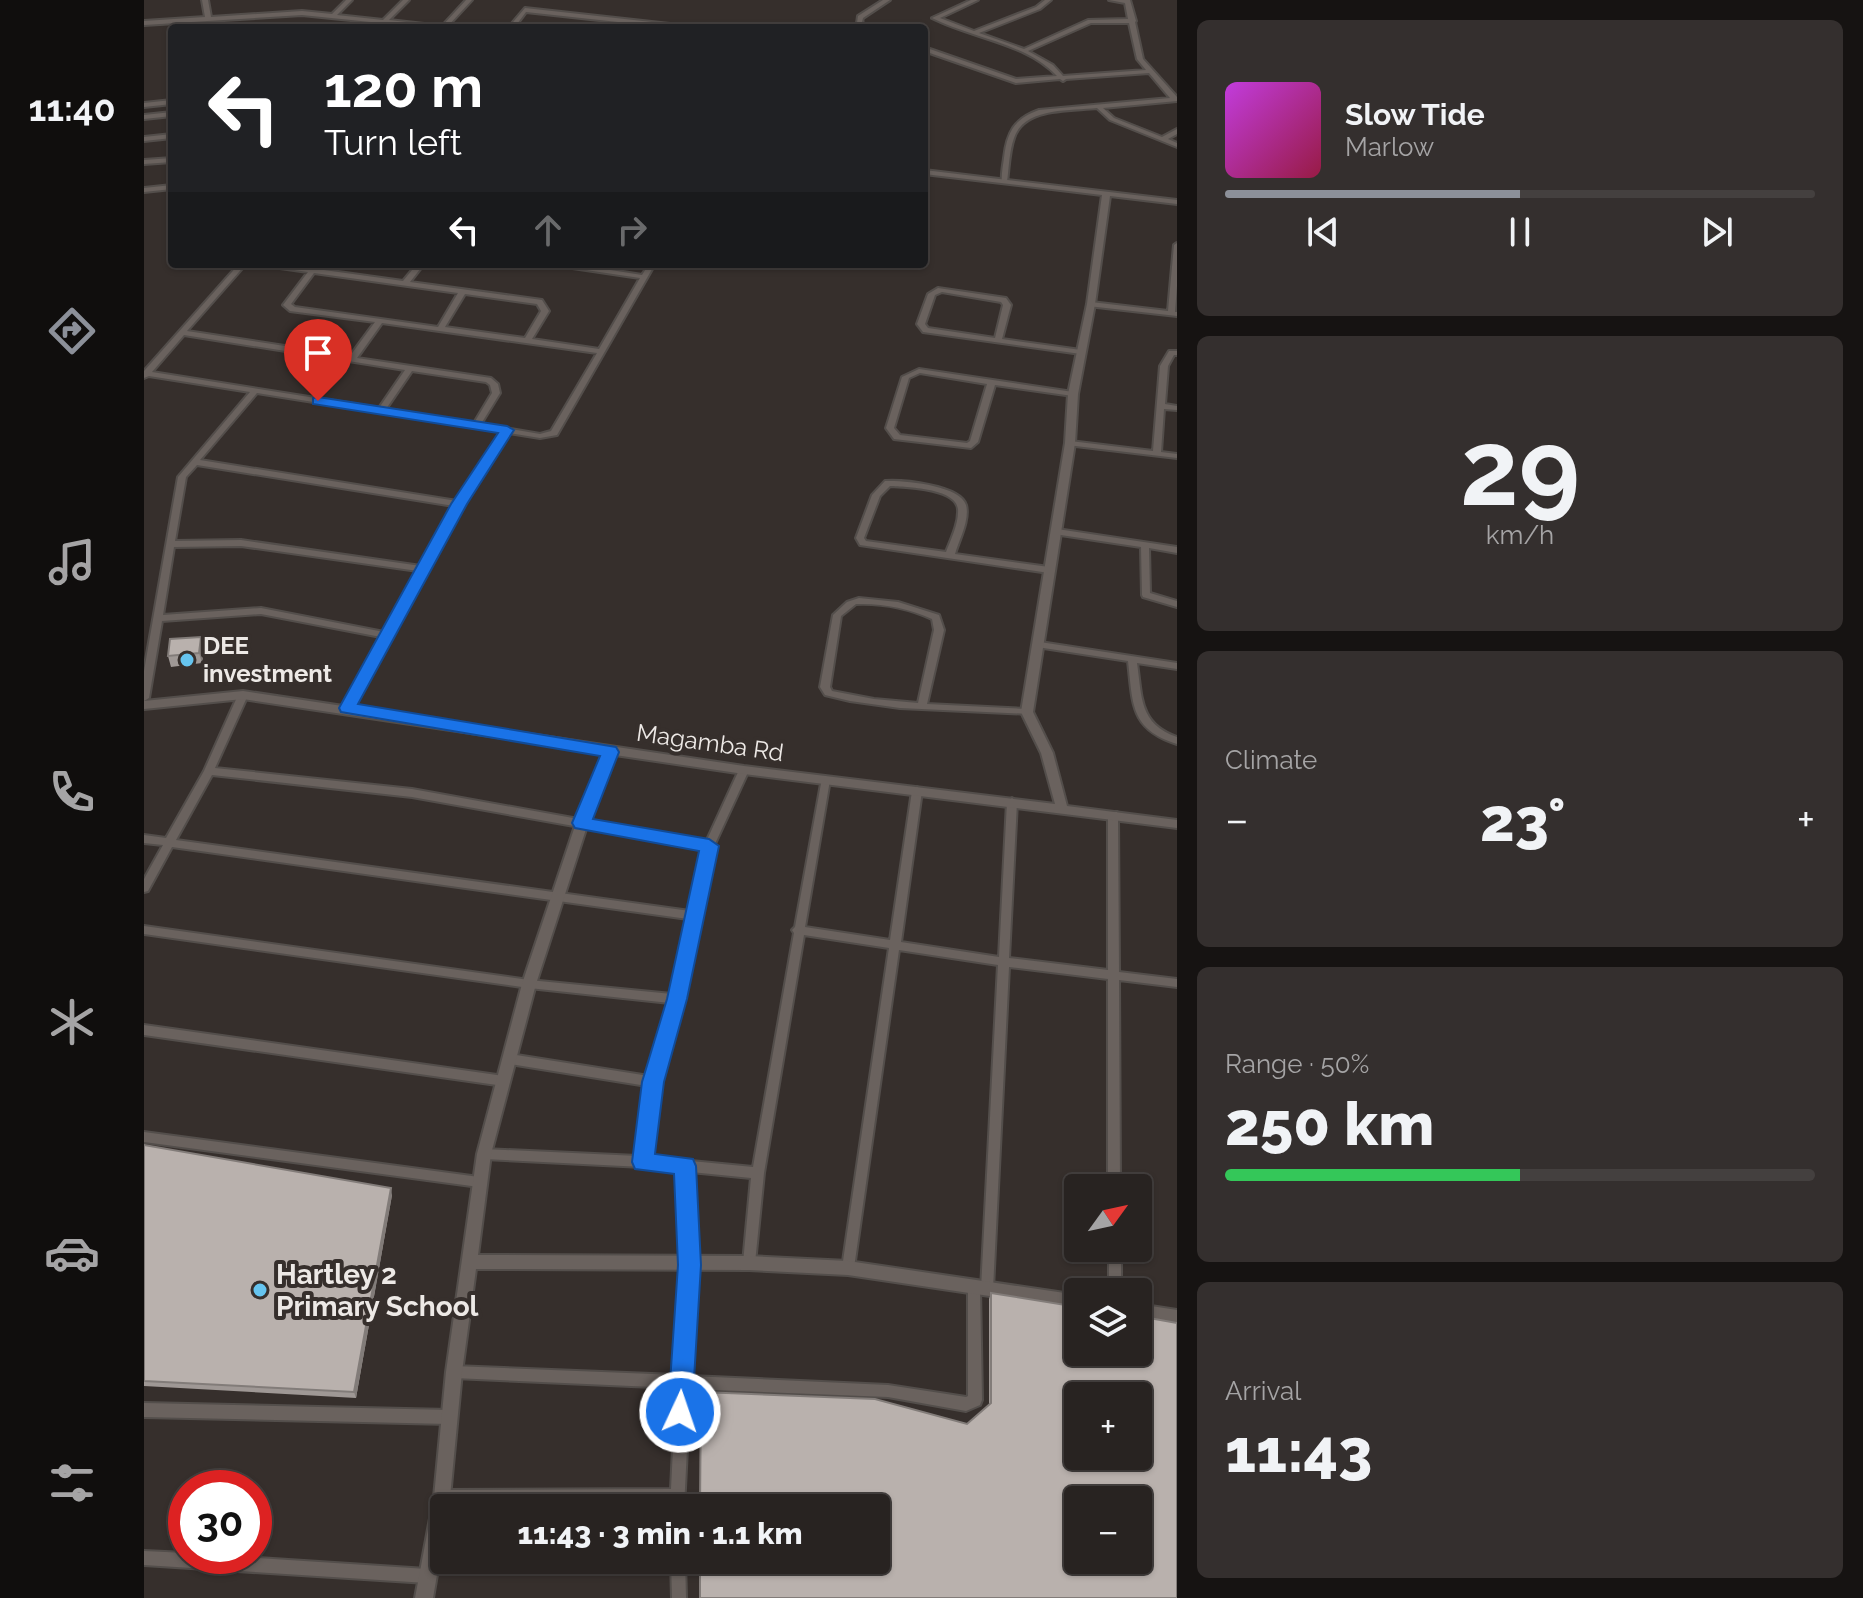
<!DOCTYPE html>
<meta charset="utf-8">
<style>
:root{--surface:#282321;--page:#342f2e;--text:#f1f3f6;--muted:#a5a4a5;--line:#44403f;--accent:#8c9099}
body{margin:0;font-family:Raleway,sans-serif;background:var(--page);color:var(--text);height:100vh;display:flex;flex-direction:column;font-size:30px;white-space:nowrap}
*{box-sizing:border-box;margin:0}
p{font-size:26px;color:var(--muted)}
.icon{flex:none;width:44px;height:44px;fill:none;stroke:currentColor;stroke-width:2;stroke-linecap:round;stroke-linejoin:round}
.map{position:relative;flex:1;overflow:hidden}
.side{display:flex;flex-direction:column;gap:20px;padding:20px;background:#161312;width:686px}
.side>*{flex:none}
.hud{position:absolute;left:24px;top:24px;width:760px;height:244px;border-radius:8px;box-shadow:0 2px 6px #0004,0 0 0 2px var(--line);background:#202124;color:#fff;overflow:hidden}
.needle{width:52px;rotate:57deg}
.fabs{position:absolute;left:920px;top:1174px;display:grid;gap:16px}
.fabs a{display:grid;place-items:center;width:88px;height:88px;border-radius:8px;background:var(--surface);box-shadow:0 2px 6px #0004,0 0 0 2px var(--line);font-size:40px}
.speed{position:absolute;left:24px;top:1470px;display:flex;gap:16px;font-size:40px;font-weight:700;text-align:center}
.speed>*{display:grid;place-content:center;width:104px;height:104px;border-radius:50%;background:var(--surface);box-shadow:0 2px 6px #0004,0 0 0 2px var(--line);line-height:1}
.speed .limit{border:12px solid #d22;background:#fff;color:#111}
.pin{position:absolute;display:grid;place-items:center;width:68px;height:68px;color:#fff;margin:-82px -34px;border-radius:50% 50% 50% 0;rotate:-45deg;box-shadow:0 0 8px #0007}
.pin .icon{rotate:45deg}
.me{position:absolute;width:88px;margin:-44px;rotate:3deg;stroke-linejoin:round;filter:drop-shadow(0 0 6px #0008)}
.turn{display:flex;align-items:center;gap:28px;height:168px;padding:0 24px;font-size:36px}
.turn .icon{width:104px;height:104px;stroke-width:2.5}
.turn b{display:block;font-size:56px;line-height:68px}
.lanes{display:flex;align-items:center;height:76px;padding:0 24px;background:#0003;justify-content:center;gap:40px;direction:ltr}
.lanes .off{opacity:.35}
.big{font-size:60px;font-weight:800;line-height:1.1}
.side .tile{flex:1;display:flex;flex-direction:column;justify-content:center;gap:12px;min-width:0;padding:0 28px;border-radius:12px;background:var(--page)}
.side .dial{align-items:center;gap:0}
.dial b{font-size:104px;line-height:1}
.song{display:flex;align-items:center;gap:24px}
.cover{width:96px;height:96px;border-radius:12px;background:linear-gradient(135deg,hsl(290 70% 55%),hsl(340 70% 35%))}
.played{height:8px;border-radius:4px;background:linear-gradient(90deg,var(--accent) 50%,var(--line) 50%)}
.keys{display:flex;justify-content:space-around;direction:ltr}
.heat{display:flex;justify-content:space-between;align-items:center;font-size:44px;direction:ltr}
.charge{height:12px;border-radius:6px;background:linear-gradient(90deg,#34c759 50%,var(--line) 0)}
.trip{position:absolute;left:286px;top:1494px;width:460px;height:80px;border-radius:8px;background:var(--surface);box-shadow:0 2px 6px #0004,0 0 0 2px var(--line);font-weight:800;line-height:80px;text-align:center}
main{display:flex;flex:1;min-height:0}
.menu{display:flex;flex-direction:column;width:144px;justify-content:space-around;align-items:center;background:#100e0d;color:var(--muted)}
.menu .icon{width:56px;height:56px}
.menu .active{color:var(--accent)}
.menu b{font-size:36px;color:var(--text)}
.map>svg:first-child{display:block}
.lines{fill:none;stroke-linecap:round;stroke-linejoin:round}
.minor-casing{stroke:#534e4b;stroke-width:4}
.tertiary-casing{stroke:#534e4b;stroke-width:4}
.minor{fill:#6a625e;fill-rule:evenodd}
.tertiary{fill:#6a625e;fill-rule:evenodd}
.wall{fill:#9f9895}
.shaded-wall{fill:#827c79}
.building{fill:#b9b1ad;stroke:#827c79;stroke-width:2;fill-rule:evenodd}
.route{fill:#1a73e8;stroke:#114b97;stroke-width:2}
.poi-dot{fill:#66c4ef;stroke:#362f2c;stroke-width:3}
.labels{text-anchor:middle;stroke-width:8;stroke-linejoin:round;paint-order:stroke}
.poi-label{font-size:24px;font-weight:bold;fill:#ede9e6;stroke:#362f2c;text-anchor:start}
.street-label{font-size:24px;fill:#ede9e6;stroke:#362f2c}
.near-poi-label{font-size:28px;font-weight:bold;fill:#ede9e6;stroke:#362f2c;text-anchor:start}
</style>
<main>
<nav class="menu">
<b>11:40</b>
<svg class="icon active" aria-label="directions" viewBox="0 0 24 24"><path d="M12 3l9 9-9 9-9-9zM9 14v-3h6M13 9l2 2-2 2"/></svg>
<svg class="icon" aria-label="music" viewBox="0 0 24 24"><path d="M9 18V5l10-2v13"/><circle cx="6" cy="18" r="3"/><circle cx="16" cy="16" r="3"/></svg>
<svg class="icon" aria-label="phone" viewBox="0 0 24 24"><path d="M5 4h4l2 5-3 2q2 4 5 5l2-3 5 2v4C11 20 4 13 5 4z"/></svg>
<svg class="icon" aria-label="climate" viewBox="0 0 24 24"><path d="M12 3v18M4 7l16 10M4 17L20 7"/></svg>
<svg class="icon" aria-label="car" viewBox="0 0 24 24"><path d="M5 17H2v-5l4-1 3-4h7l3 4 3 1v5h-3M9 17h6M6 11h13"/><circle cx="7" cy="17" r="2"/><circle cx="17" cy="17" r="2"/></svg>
<svg class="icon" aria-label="filters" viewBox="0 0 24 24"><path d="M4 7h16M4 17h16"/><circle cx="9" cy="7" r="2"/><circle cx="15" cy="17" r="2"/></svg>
</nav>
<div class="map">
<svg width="1033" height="1598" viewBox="0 0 1033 1598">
<rect width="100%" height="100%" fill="#362f2c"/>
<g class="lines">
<g class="minor-casing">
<g id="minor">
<path d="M58,0h6l3,17 91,-6 30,3 14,-14h6l-15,15 46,5 20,-20h6l-20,20 53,6 24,-26h6l-25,27 1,1h-19l-127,-13 -158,10v-4l61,-4z"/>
<path d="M739,0h7l-27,18 -1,4 8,6h-7l-6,-5 1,-7z"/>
<path d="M827,0h7l-38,18 34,13 62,-24 9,-7h6l-11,9 -61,24 45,16 64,-29 40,-1 -3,-16 -16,-3h21l6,21 -1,1 8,37 34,38v4l-74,7 11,10 48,19 15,-8v5l-9,5 9,4v4l-67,-27 -13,-12c-27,3 -73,-1 -83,30 -5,14 -5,30 -7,44l-5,1c-1,-8 1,-17 2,-25 3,-26 10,-39 35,-48l131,-12 -21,-25 -83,6 -3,2 -3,-2 -44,4 -92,-32v-4l92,32 41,-3c-30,-33 -86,-38 -125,-58zM947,23h38l8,36 9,11 -83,6 -10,-11 -25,-14z"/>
<path d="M381,8l163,18 3,2h-18l-147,-16 -12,16h-6z"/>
<path d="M28,112v4l-28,3v-4z"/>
<path d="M28,134v4l-28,3v-4z"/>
<path d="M28,158v4l-28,2v-4z"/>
<path d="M28,185v4l-28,3v-4z"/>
<path d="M1033,243v43l-2,26h2v4l-89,-10v-4h3l77,9 6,-66z"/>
<path d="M95,264h7l-59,67 163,25 25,-34 -85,-11 -7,-6 25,-33 -42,-6 -3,-2h18l122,17 14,-17h7l-14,18 132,18 7,11 -17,28 67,10 41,-71 -81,-12 -3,-2h17l69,11 7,-11h6l-98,171 -17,3 -31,-5 -46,71 -111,204 -5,3 -5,-3 39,-71 -120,-23 -99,7 -13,77 -5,3v-30l34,-194 72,-85 -101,-16 -5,2v-7zM170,273l144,20 -20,34 -143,-20 -4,-3zM321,294l72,10 4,7 -16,27 -80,-11zM238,323l215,30 -46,78 -11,3 -59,-10 19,-31 -2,-9 -7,-6 -134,-20zM40,335l221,35 -26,38 -227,-36zM268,371l74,11 4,3 2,8 -18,30 -88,-14zM113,393l245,39 -45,69 -257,-41zM53,465l257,41 -33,60 -180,-26 -66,1 11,-64zM97,546l177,25 -34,61 -123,-24 -98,7 11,-68z"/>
<path d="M794,288l68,10 5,7 -9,34 79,11 4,2 -4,2 -158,-22 -6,-8 11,-30zM798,292l59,10 2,3 -8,33 -67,-10 -3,-4 10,-29z"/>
<path d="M1025,351h8v4h-3l-6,11 -3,38 12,2v4l-13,-1 -3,43 16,2v4l-110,-13 -1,-2 4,-2 83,10 7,-85z"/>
<path d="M775,369l154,23 4,2 -4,2 -78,-11 -17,57 -7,6 -77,-9 -8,-11 16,-51zM776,373l67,11 -17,57 -3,2 -67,-8 -6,-7 15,-50z"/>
<path d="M741,481c18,-1 75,4 81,24 4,15 -7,35 -11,49l94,13 4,3 -4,3 -189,-28 -4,-7 16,-43zM746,486c16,1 66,2 68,23 1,14 -7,30 -12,43l-80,-11 -2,-3 16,-42z"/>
<path d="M913,529l120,18v6l-28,-5 1,45 27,8v6l-34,-10 -1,-2 -1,-48 -87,-13v-4z"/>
<path d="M715,598l39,4 41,13 5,15 -17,74 100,5 3,1 2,2 -2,2 -130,-6 -50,-7 -25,-6 -5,-8 13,-72 14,-13zM712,604c26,-1 52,4 76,15l2,11 -16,73 -44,-4 -42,-8 -2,-4 11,-71z"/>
<path d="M896,642l137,21v6l-40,-6c5,34 2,61 40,74v7c-47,-15 -44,-40 -49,-83l-91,-14 -2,-2z"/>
<path d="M99,692l5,3 -33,73 197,21 294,53 33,-72 5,-3 3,1 2,2 -35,76 -31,153 -24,83 -9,75 103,10 41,-234 -2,-3 3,-3 27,-149h6l2,2 -25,147 85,13 22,-149 5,-4 5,4 -21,151 98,15 8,-155 5,-4 5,4 -8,156 99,12v-155l1,-3h8l1,3 1,157 58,7v8l-58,-7 1,208h-12v-209l-99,-12 -16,322 -1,4 -5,2 -5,-2 -1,-4 17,-324 -99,-15 -45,318 -2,4 -4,2 -4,-2 -2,-4 47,-320 -85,-13 -40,238 -9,90 -2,4 -4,2 -4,-2 -2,-4 8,-85 -60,-6 4,93 -5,111 198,9 78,12 2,-1v-109l1,-4 5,-2 5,2 1,4 2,113 -2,5 -14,6 -78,-14 -198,-8 -6,119h-14v-5l-228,1 -5,-2 -2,-5 2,-5 5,-2 229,-1 5,-101 -222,-10 -5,-2 -2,-4 2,-4 5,-2 223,9 6,-110 -4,-94 -36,-4 -159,-8 -4,-1 -2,-4 2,-4 4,-1 154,7 9,-70 -137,-22 -4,-2 -2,-3 2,-3 4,-2 139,22 21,-73 -141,-15 -385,-54v-8l385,54 143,14 16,-75 -516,-72 -24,44 -4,1v-13l19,-34 -19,-2v-8l22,3 38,-67 34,-76zM68,775l200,22 291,52 -13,62 -514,-71z"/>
<path d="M0,1025l360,51 4,2 2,3 -2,3 -4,2 -360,-51z"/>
<path d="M0,1132l335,45 4,1 2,4 -2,4 -4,1 -335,-45z"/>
<rect x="965" y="1248" width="12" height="44"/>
<path d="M0,1403l305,7 5,2 2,5 -2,5 -5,2 -305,-7z"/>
<path d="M0,1551l42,2v3h39l202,13 5,2 2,5 -2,5 -5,2 -283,-18z"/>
<path d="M527,1560h14l1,38h-14z"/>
</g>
</g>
<g class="tertiary-casing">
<g id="tertiary">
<path d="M28,100v4l-28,3v-4z"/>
<path d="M780,170l253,30v4l-67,-8 -15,108 -17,90 -3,49 -42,269 20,41 14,53 110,14v8l-433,-54 -129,-19 -27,68 -52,161 -45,170 -13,101 271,1 99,5 230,34v14l-230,-34 -99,-5 -273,-1 -14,103 -12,125 -2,11h-4v26l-11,64h-18l19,-101 12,-125 31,-218 45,-170 54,-161 28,-70 -361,-54 -99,10v-8l99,-10 501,75 311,38 -14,-51 -20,-41 44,-269 3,-49 19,-90 15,-109 -178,-21z"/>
<path d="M994,1304l39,6v14l-39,-6z"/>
</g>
</g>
<use href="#minor" class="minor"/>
<use href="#tertiary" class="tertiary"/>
</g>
<g class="wall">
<path d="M57,637l3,10 -2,16 -31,4 -3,-11z"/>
<path d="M0,1145l248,50 -36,203 -212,-12z"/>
<path d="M847,1293l87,59 -111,72 22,-19v-106z"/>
</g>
<g class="shaded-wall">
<path d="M57,637l3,10 -2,16 -3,-10z"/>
<path d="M247,1188l1,7 -36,203 -2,-6z"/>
</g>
<g class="building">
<path d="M57,637l-2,16 -31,3 2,-17z"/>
<path d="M0,1145l247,43 -37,204 -210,-11z"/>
<path d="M847,1293l87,14v45h60v-36l39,7v275h-477v-38h176v-52h-176l1,-116 174,7 92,25 24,-21zM934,1396h60v60h-60zM934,1500h60v60h-60z"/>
</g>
<path class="route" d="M174,397l189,29 7,4 -47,74 -109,200 258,43 3,5 -26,67 116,20 10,7 -32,153 -23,83 -9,72 38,5 3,7 5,99 -9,147 -3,8 -9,4 -8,-4 -4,-8 10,-147 -4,-91 -39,-5 -3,-7 10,-80 25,-83 32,-148 -124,-23 -3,-5 28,-67 -259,-44 -2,-4 112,-204 47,-71 -185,-29v-6z"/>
<g class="poi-dot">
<circle cx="43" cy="660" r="8"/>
<circle cx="116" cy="1290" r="8"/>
</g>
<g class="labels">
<g class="poi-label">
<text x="59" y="654">DEE<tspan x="59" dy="28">investment</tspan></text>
</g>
<g class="street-label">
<text transform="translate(566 743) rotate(8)" y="8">Magamba Rd</text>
</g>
<g class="near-poi-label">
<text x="132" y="1284">Hartley 2<tspan x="132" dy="32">Primary School</tspan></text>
</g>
</g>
</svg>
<div class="fabs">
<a><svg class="needle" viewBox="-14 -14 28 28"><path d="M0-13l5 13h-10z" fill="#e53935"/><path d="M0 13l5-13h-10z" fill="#a5a4a5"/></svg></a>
<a><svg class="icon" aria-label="layers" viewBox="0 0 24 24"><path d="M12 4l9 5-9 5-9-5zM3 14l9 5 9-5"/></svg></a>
<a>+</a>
<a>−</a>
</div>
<div class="speed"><div class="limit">30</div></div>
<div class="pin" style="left:174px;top:401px;background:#d93025"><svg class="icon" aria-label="arrive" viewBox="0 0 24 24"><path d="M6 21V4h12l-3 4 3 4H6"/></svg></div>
<svg class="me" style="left:536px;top:1412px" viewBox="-20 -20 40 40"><circle r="17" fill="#1a73e8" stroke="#fff" stroke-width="3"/><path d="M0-11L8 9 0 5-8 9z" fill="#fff"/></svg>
<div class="trip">11:43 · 3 min · 1.1 km</div>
<div class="hud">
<div class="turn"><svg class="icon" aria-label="left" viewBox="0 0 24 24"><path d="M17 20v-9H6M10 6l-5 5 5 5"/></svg><div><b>120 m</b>Turn left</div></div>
<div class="lanes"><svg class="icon" aria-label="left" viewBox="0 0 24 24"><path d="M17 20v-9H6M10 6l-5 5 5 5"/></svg><svg class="icon off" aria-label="ahead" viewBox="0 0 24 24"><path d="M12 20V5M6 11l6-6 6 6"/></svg><svg class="icon off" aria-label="right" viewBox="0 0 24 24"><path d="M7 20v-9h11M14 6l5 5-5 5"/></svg></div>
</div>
</div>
<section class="side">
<div class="tile">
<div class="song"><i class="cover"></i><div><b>Slow Tide</b><p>Marlow</p></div></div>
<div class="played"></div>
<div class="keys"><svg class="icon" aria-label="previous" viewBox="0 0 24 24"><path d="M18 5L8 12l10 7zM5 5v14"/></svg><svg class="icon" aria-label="pause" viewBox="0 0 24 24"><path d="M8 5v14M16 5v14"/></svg><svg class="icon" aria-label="next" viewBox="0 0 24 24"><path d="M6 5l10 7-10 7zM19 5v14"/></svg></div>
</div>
<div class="tile dial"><b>29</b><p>km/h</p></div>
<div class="tile"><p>Climate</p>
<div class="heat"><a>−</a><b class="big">23°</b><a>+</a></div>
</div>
<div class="tile"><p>Range · 50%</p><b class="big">250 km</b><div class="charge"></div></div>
<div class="tile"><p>Arrival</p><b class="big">11:43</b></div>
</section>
</main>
